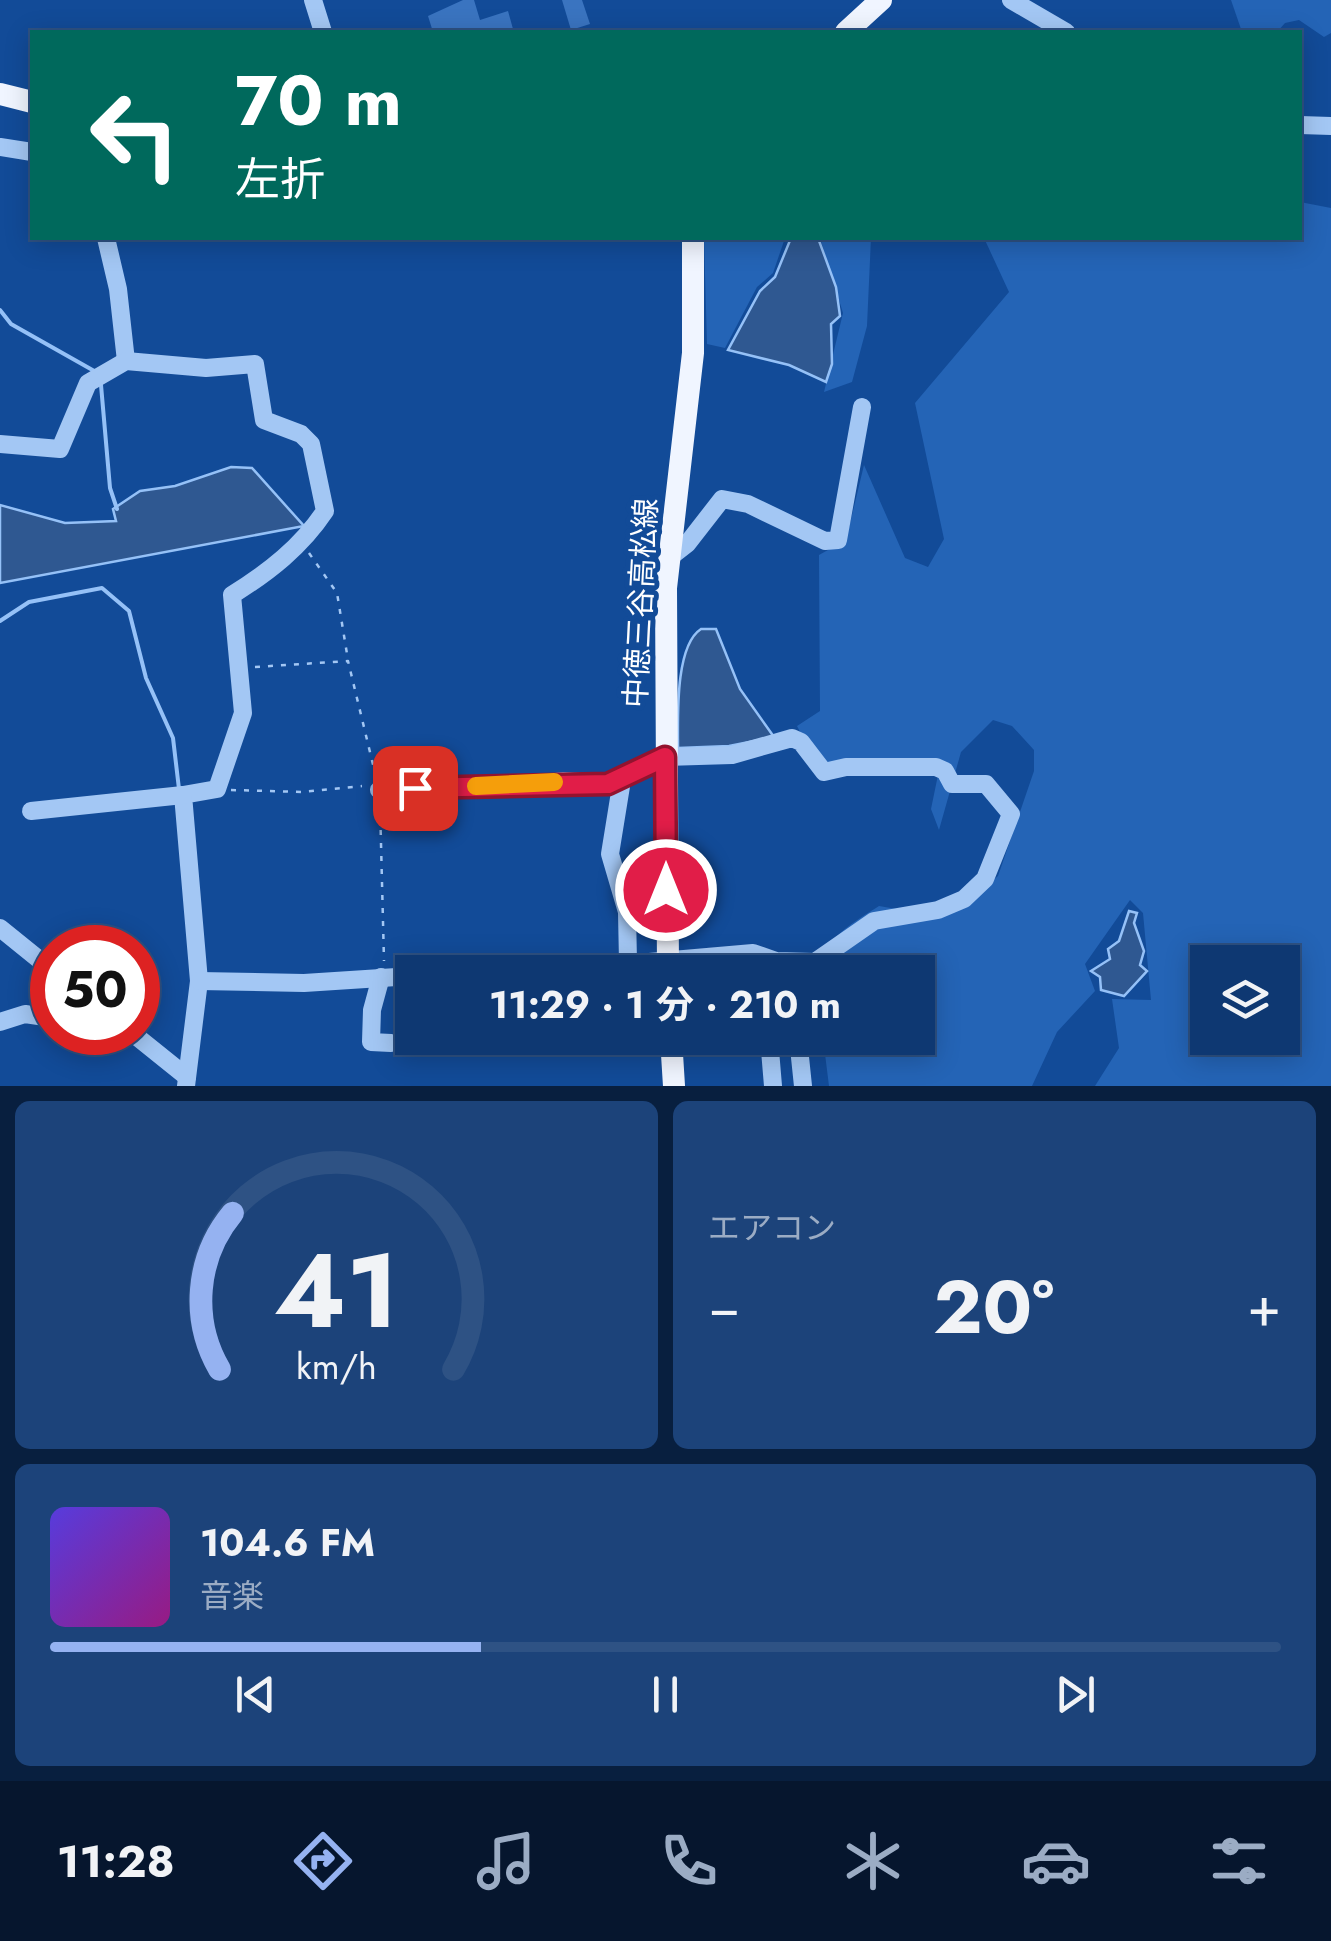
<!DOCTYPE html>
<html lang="ja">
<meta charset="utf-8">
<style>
:root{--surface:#0e3872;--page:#1c437a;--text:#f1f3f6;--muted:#9bacc4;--line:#2e5284;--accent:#95b2f1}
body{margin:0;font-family:Jost,"Noto Sans JP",sans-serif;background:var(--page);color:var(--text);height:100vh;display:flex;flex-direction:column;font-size:38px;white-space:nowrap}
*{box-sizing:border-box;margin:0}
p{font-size:32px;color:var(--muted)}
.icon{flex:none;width:55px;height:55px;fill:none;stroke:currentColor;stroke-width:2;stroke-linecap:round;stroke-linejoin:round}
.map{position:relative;height:1086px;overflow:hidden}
.panel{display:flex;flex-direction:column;gap:15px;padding:15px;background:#081f3f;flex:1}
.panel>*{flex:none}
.hud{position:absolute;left:30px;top:30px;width:1272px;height:210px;border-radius:0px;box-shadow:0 5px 25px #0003,0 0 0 2px var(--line);background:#00695c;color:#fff;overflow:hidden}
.fabs{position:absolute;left:1190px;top:945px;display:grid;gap:20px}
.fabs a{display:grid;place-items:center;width:110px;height:110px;border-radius:0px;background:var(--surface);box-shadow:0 5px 25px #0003,0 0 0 2px var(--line);font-size:50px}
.speed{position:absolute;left:30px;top:925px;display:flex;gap:20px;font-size:50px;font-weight:700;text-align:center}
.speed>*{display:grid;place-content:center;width:130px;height:130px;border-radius:50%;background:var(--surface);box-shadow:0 5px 25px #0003,0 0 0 2px var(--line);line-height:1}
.speed .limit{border:15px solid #d22;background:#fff;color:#111}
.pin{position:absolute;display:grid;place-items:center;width:85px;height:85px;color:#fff;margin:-42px;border-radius:20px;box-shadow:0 5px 15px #0006}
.me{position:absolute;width:110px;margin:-55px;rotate:0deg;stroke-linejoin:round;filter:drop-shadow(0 0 8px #0008)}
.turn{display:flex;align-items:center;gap:35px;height:210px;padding:0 40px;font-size:45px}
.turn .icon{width:130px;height:130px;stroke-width:2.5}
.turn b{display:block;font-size:70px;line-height:85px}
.big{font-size:75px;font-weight:700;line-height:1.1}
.panel .widget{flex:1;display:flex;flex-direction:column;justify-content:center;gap:15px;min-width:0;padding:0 35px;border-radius:15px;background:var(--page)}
.panel .dial{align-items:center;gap:0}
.dial svg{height:260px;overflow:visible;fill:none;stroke:var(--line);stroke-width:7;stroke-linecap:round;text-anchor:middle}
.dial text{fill:var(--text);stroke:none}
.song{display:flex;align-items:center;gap:30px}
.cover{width:120px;height:120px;border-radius:15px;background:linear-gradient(135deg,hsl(250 70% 55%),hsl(310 70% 35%))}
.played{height:10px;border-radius:5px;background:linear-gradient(90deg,var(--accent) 35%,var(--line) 35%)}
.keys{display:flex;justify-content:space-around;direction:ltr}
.heat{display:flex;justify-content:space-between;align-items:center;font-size:55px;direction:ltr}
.panel .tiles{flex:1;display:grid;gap:15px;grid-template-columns:1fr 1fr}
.widget:last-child{grid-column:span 2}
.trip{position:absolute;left:395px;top:955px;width:540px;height:100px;border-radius:0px;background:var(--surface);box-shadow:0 5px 25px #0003,0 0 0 2px var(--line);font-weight:700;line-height:100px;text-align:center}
.menu{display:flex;height:160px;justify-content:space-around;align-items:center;background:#06162e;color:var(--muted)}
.menu .icon{width:70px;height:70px}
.menu .active{color:var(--accent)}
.menu b{font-size:45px;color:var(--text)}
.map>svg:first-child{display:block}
.green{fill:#2464b6;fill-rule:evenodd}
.water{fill:#2f5891;stroke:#95c1f7;stroke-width:2.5}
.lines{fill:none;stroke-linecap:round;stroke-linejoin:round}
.stream{stroke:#95c1f7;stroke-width:4}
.building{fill:#3a74c0}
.path{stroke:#a3c7f4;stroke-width:2.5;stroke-dasharray:5 8;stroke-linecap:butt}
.minor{stroke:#a3c7f4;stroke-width:18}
.major{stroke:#f0f5ff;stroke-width:22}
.route-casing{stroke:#92132f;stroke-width:25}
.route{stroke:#e11d48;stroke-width:18}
.slow{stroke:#f59e0b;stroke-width:18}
.labels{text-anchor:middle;stroke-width:10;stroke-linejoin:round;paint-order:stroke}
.street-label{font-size:30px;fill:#fff;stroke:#124b98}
</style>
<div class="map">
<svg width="1331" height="1086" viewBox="0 0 1331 1086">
<rect width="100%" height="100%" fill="#124b98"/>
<g class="green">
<path d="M1231,0h100v33l-7,4 -25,-17 -14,3 -8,9h-35z"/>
<path d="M1300,202l31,6v878h-236l24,-38 -7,-49 39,1 -8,-87 -13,-13 -45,64 10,27 -38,41 -25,54h-203l-6,-48h95v-66h-99c-2,-29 38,-52 60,-66l35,6 52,-8 32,-28 36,-105v-21l-22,-24 -19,-6 -32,32 -22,78 -8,-21 8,-39 -123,-7 -19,-37 23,-15 -1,-156 27,-15 18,-75 41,93 23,9 16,-28 -29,-136 94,-111 -25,-54h316zM1208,962h74v76h-74z"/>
<path d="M704,238h81l-12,35 -16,14 -32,61 -18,-4z"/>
<path d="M820,238h51l-4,88 -15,56 -28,10 19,-79z"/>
</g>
<g class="water">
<path d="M791,238h27l18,49 4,29 -9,8 1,40 -6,18 -37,-17 -61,-15 32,-59 15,-14z"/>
<path d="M231,467l21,1 52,58 -304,57v-78l65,18 51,-2 -3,-12 27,-18 35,-5z"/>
<path d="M701,629h15l24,60 34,48 -45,9 -51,2c0,-32 -3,-102 23,-119z"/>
<path d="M1129,911l8,2 -3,10 10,28 -4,14 7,6 -23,25 -23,-6 -1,-13 -9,-6 19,-12 -2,-10 11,-8z"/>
</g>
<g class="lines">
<g class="stream">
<path d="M0,310l11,14 85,48"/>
<path d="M101,385l9,103 7,21"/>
<path d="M0,621l29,-19 73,-14 27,23 17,67 27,60 6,51"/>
</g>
</g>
<g class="building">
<path d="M463,0h11l6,20 28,-9 5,18 -80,3 -5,-16z"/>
<path d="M562,0h20l8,24 -19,6z"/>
</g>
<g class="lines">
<g class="path">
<path d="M309,553l28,40 11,67"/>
<path d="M255,667l93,-6 28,116"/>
<path d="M231,790l71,2 60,-6"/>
<path d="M380,804l4,157"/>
</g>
<g class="minor">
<path d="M313,0l10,32"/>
<path d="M1011,0l55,32"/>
<path d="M1300,125l31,1"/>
<path d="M0,147l32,5"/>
<path d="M106,238l12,51 8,72"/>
<path d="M0,444l60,5 28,-66 38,-22 80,7 49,-4 9,56 37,14 10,10 14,67c-24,36 -56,61 -93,84l11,118 -26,76 -34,6 16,186 -13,105"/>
<path d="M669,558l18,-14 35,-45 26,5 77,37 13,-1 24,-133"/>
<path d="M622,780l-12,74 17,58 1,50"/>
<path d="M379,790l27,3 45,-9 56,4 57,-7 43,2 58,-26 67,-2 60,-17 9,4 23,30 22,-5h90l9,4 7,13h34l25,30 -26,65 -21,20 -26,11 -64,11 -59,41 -39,-1 -23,-8 -219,19"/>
<path d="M31,811l152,-16"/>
<path d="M0,928l52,42"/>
<path d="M381,977l-9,33 -1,32 20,1"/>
<path d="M199,981l105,2 108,-7"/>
<path d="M0,1022l25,-8 27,4"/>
<path d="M131,1032l56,45"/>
<path d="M769,1038l4,48"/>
<path d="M798,1038l5,48"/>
</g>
<g class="major">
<path d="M846,32l35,-32"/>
<path d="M0,94l32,8"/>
<path d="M668,972l-2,-384 27,-235v-115"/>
<path d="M671,1038l3,48"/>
</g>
</g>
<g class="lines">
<g class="route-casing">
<path id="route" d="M415,788l193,-4 57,-27 1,133"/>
</g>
<use href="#route" class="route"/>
<path class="slow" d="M476,786l78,-4"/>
</g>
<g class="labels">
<g class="street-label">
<text transform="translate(641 603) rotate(-87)" y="10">中徳三谷高松線</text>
</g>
</g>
</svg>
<div class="fabs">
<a><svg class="icon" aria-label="layers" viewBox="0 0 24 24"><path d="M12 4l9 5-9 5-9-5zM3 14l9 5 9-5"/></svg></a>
</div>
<div class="speed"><div class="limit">50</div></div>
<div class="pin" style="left:415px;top:788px;background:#d93025"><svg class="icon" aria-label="arrive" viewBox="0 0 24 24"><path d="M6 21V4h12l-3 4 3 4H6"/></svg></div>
<svg class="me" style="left:666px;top:890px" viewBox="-20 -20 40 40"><circle r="17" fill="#e11d48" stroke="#fff" stroke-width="3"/><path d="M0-11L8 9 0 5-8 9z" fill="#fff"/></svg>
<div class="trip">11:29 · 1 分 · 210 m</div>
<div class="hud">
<div class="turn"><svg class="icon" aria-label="left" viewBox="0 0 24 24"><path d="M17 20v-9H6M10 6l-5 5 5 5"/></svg><div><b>70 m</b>左折</div></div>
</div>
</div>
<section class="panel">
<div class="tiles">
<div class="widget dial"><svg viewBox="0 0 100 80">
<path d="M14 69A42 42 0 1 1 86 69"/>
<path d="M14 69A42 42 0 0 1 18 21" stroke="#95b2f1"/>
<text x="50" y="56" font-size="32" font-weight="700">41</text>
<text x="50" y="72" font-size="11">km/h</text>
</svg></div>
<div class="widget"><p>エアコン</p>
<div class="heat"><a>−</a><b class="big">20°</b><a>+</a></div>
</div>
<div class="widget">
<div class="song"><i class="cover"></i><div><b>104.6 FM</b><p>音楽</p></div></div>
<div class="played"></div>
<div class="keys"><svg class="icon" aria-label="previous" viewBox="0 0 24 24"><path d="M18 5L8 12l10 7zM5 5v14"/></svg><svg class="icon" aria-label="pause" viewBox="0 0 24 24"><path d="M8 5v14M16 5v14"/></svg><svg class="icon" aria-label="next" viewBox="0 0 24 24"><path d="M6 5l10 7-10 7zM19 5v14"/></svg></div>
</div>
</div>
</section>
<nav class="menu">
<b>11:28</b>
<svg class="icon active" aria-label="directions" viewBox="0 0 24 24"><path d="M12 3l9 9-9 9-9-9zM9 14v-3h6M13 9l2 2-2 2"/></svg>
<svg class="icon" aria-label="music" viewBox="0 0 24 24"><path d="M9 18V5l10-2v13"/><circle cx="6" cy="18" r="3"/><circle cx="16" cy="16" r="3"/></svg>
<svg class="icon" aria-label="phone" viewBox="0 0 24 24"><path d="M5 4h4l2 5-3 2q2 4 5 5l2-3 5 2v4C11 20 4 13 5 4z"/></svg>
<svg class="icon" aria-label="climate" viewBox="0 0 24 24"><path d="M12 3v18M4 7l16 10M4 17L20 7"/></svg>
<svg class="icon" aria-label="car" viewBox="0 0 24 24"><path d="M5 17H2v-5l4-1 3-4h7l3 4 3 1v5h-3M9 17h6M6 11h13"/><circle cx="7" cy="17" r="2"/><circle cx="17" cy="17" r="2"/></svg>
<svg class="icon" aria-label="filters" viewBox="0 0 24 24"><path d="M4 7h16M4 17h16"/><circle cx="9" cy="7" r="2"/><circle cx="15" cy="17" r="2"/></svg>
</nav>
